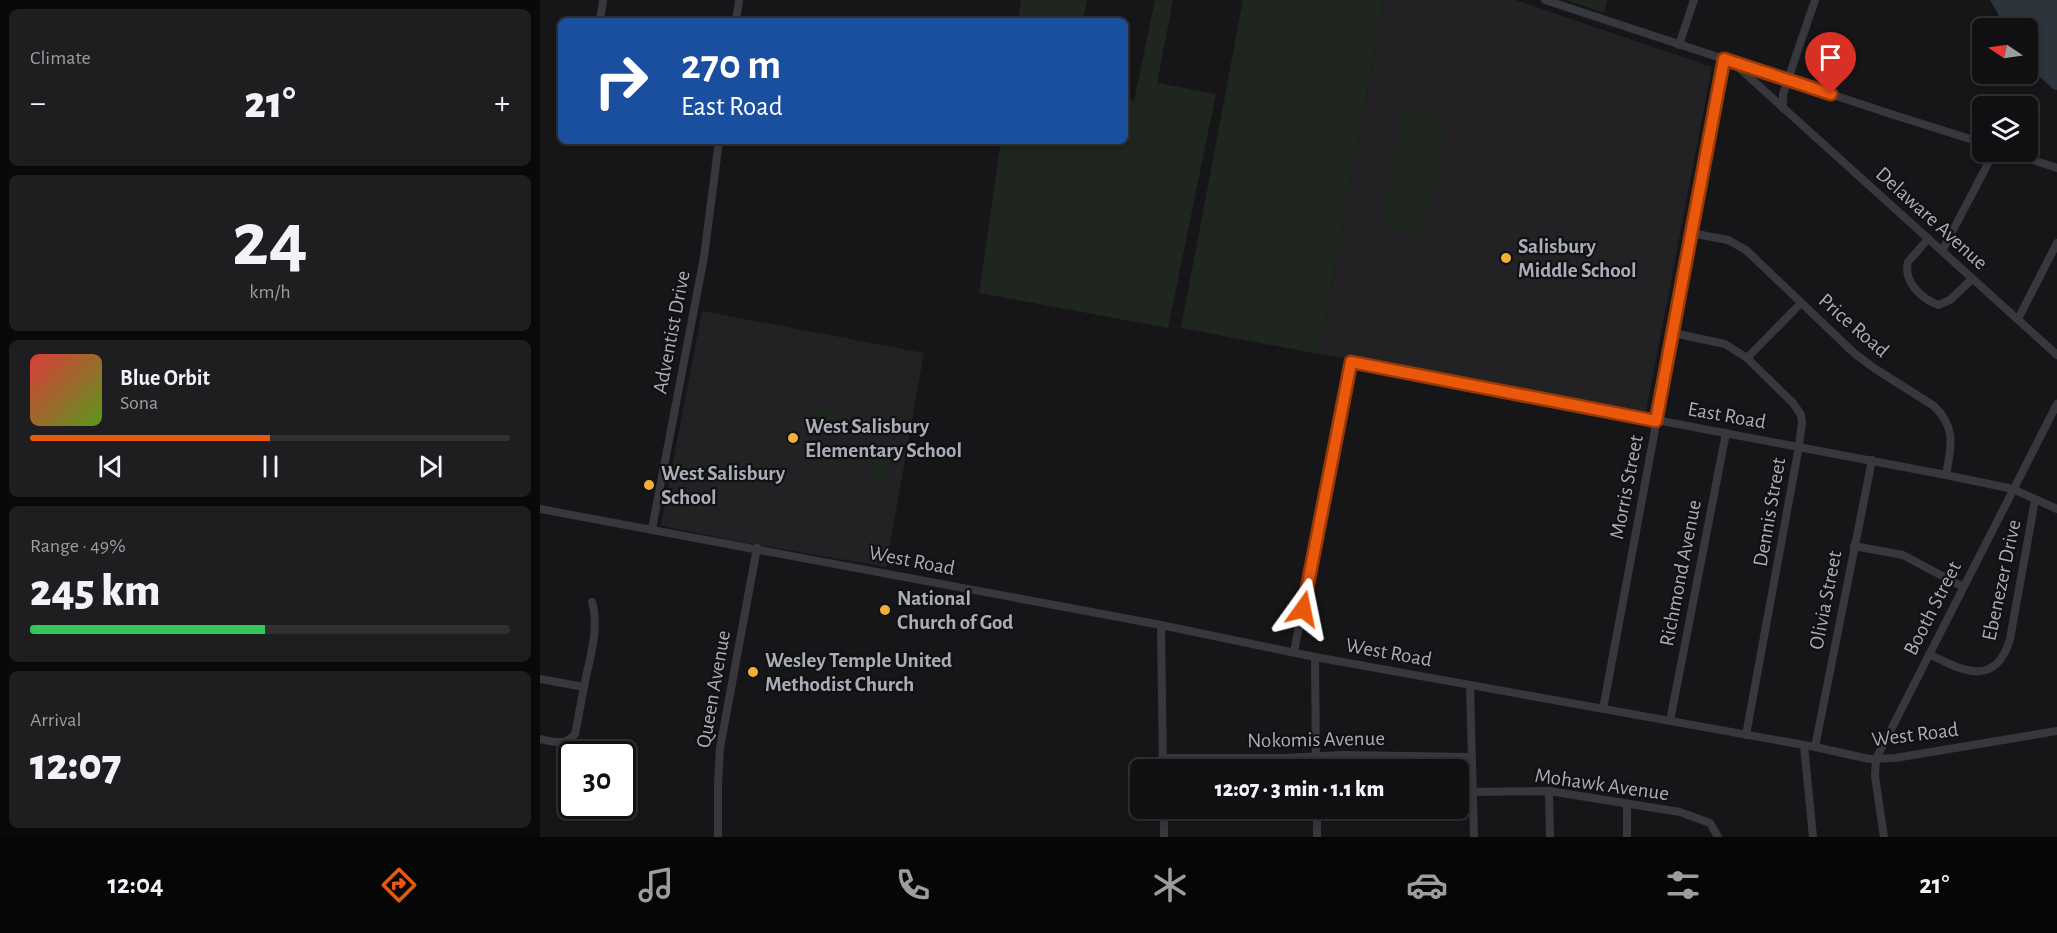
<!DOCTYPE html>
<meta charset="utf-8">
<style>
:root{--surface:#101012;--page:#1e1e20;--text:#f1f3f6;--muted:#9c9d9f;--line:#303032;--accent:#ea580c}
body{margin:0;font-family:"Alegreya Sans",sans-serif;background:var(--page);color:var(--text);height:100vh;display:flex;flex-direction:column;font-size:22px;white-space:nowrap}
*{box-sizing:border-box;margin:0}
p{font-size:20px;color:var(--muted)}
.icon{flex:none;width:33px;height:33px;fill:none;stroke:currentColor;stroke-width:2;stroke-linecap:round;stroke-linejoin:round}
.map{position:relative;flex:1;overflow:hidden}
.details{display:flex;flex-direction:column;gap:9px;padding:9px;background:#09090a;width:540px}
.details>*{flex:none}
.top-card{position:absolute;left:18px;top:18px;width:570px;height:126px;border-radius:9px;box-shadow:0 3px 9px #0003,0 0 0 2px var(--line);background:#1a4fa0;color:#fff;overflow:hidden}
.needle{width:39px;rotate:283deg}
.fabs{position:absolute;left:1432px;top:18px;display:grid;gap:12px}
.fabs a{display:grid;place-items:center;width:66px;height:66px;border-radius:9px;background:var(--surface);box-shadow:0 3px 9px #0003,0 0 0 2px var(--line);font-size:30px}
.speed{position:absolute;left:18px;top:741px;display:flex;gap:12px;font-size:30px;font-weight:700;text-align:center}
.speed>*{display:grid;place-content:center;width:78px;height:78px;border-radius:50%;background:var(--surface);box-shadow:0 3px 9px #0003,0 0 0 2px var(--line);line-height:1}
.speed .limit{border:3px solid #111;border-radius:9px;background:#fff;color:#111}
.pin{position:absolute;display:grid;place-items:center;width:51px;height:51px;color:#fff;margin:-62px -26px;border-radius:50% 50% 50% 0;rotate:-45deg;box-shadow:0 0 6px #0007}
.pin .icon{rotate:45deg}
.me{position:absolute;width:66px;margin:-33px;rotate:12deg;stroke-linejoin:round;filter:drop-shadow(0 0 4px #0008)}
.turn{display:flex;align-items:center;gap:21px;height:126px;padding:0 24px;font-size:27px}
.turn .icon{width:78px;height:78px;stroke-width:2.5}
.turn b{display:block;font-size:42px;line-height:51px}
.big{font-size:45px;font-weight:800;line-height:1.1}
.details .card{flex:1;display:flex;flex-direction:column;justify-content:center;gap:9px;min-width:0;padding:0 21px;border-radius:9px;background:var(--page)}
.details .dial{align-items:center;gap:0}
.dial b{font-size:78px;line-height:1}
.song{display:flex;align-items:center;gap:18px}
.cover{width:72px;height:72px;border-radius:9px;background:linear-gradient(135deg,hsl(0 70% 55%),hsl(90 70% 35%))}
.played{height:6px;border-radius:3px;background:linear-gradient(90deg,var(--accent) 50%,var(--line) 50%)}
.keys{display:flex;justify-content:space-around;direction:ltr}
.heat{display:flex;justify-content:space-between;align-items:center;font-size:33px;direction:ltr}
.charge{height:9px;border-radius:4px;background:linear-gradient(90deg,#34c759 49%,var(--line) 0)}
.trip{position:absolute;left:590px;top:759px;width:339px;height:60px;border-radius:9px;background:var(--surface);box-shadow:0 3px 9px #0003,0 0 0 2px var(--line);font-weight:800;line-height:60px;text-align:center}
.dock{display:flex;height:96px;justify-content:space-around;align-items:center;background:#060607;color:var(--muted)}
.dock .icon{width:42px;height:42px}
.dock .selected{color:var(--accent)}
.dock b{font-size:27px;color:var(--text)}
main{display:flex;flex:1;min-height:0}
.map>svg:first-child{display:block}
.built{fill:#222225}
.green{fill:#1e261f}
.water{fill:#2c353c}
.lines{fill:none;stroke-linecap:round;stroke-linejoin:round}
.minor{stroke:#37383d;stroke-width:8}
.route-casing{stroke:#983908;stroke-width:15}
.route{stroke:#ea580c;stroke-width:10}
.poi-dot{fill:#f2b134;stroke:#111113;stroke-width:2}
.labels{text-anchor:middle;stroke-width:4.5;stroke-linejoin:round;paint-order:stroke}
.street-label{font-size:21px;fill:#a8adb8;stroke:#111113}
.poi-label{font-size:21px;font-weight:bold;fill:#a8adb8;stroke:#111113;text-anchor:start}
</style>
<main>
<section class="details">
<div class="card"><p>Climate</p>
<div class="heat"><a>−</a><b class="big">21°</b><a>+</a></div>
</div>
<div class="card dial"><b>24</b><p>km/h</p></div>
<div class="card">
<div class="song"><i class="cover"></i><div><b>Blue Orbit</b><p>Sona</p></div></div>
<div class="played"></div>
<div class="keys"><svg class="icon" aria-label="previous" viewBox="0 0 24 24"><path d="M18 5L8 12l10 7zM5 5v14"/></svg><svg class="icon" aria-label="pause" viewBox="0 0 24 24"><path d="M8 5v14M16 5v14"/></svg><svg class="icon" aria-label="next" viewBox="0 0 24 24"><path d="M6 5l10 7-10 7zM19 5v14"/></svg></div>
</div>
<div class="card"><p>Range · 49%</p><b class="big">245 km</b><div class="charge"></div></div>
<div class="card"><p>Arrival</p><b class="big">12:07</b></div>
</section>
<div class="map">
<svg width="1517" height="837" viewBox="0 0 1517 837">
<rect width="100%" height="100%" fill="#161618"/>
<g class="built">
<path d="M844,0h131l197,67 -66,344 -327,-57z"/>
<path d="M162,311l222,42 -38,214 -139,-24 -84,-17 -2,-2z"/>
</g>
<g class="green">
<path d="M481,0h66l-4,21h-65z"/>
<path d="M615,0h18l-16,83 59,11 -48,234 -189,-35 22,-152h124v-43l9,3z"/>
<path d="M703,0h141l-65,354 -138,-26z"/>
<path d="M1026,0h41l-3,13z"/>
<path d="M863,109l45,9 -24,119 -45,-9z"/>
<path d="M278,404l22,5 -4,22 -23,-4z"/>
<path d="M336,453l16,3 -4,25 -17,-3z"/>
</g>
<path class="water" d="M1450,0h67v90l-4,-1 -25,-23v-38h-22z"/>
<g class="lines">
<g class="minor">
<path d="M1005,0l349,115 89,28"/>
<path d="M60,21l3,-21"/>
<path d="M196,21l3,-21"/>
<path d="M1139,45l15,-45"/>
<path d="M1197,66l320,289"/>
<path d="M1243,108v-14l32,-94"/>
<path d="M1469,152l48,16"/>
<path d="M1151,233l37,7 18,10 108,103 20,15 60,38c23,22 17,41 12,69"/>
<path d="M1388,239l-20,23c-5,20 13,36 30,43l12,-5 22,-21"/>
<path d="M1402,251l52,-99"/>
<path d="M1478,319l39,-76"/>
<path d="M1133,333l52,11 22,14 46,45 8,12 1,8 -3,23 -53,289"/>
<path d="M1207,358l54,-55"/>
<path d="M0,509l621,116 154,32 500,90 54,12 26,-1 162,-27"/>
<path d="M112,529l52,-272 15,-116"/>
<path d="M1314,546l49,9 60,32"/>
<path d="M621,625l2,145"/>
<path d="M754,652l57,-290 595,113 67,14 44,20"/>
<path d="M1389,654c33,17 67,34 81,-15l25,-139"/>
<path d="M775,657l1,113"/>
<path d="M0,679l44,8c5,-27 16,-58 8,-85"/>
<path d="M930,685l4,152"/>
<path d="M1063,709l121,-650"/>
<path d="M1130,721l56,-288"/>
<path d="M0,739c15,3 25,7 35,-5l9,-47"/>
<path d="M1264,745l9,92"/>
<path d="M1275,747l57,-287"/>
<path d="M622,758h122l59,-3 128,2"/>
<path d="M1009,791l1,46"/>
<path d="M931,792l78,-1 131,21 30,11 8,14"/>
<path d="M1087,804v33"/>
<path d="M624,808v29"/>
<path d="M777,808v29"/>
<path d="M178,837v-54l2,-35 37,-200"/>
<path d="M1344,837l-9,-61 1,-17 181,-355"/>
</g>
</g>
<g class="lines">
<g class="route-casing">
<path id="route" d="M763,609l48,-247 305,59 68,-362 107,35"/>
</g>
<use href="#route" class="route"/>
</g>
<g class="poi-dot">
<circle cx="966" cy="258" r="6"/>
<circle cx="253" cy="438" r="6"/>
<circle cx="109" cy="485" r="6"/>
<circle cx="345" cy="610" r="6"/>
<circle cx="213" cy="672" r="6"/>
</g>
<g class="labels">
<g class="street-label">
<text transform="translate(1392 218) rotate(42)" y="7">Delaware Avenue</text>
<text transform="translate(1314 325) rotate(41)" y="7">Price Road</text>
<text transform="translate(131 332) rotate(-79)" y="7">Adventist Drive</text>
<text transform="translate(1187 415) rotate(10)" y="7">East Road</text>
<text transform="translate(1086 487) rotate(-79)" y="7">Morris Street</text>
<text transform="translate(1229 512) rotate(-80)" y="7">Dennis Street</text>
<text transform="translate(372 560) rotate(11)" y="7">West Road</text>
<text transform="translate(1140 573) rotate(-79)" y="7">Richmond Avenue</text>
<text transform="translate(1461 580) rotate(-78)" y="7">Ebenezer Drive</text>
<text transform="translate(1285 600) rotate(-79)" y="7">Olivia Street</text>
<text transform="translate(1392 608) rotate(-63)" y="7">Booth Street</text>
<text transform="translate(849 652) rotate(10)" y="7">West Road</text>
<text transform="translate(173 689) rotate(-80)" y="7">Queen Avenue</text>
<text transform="translate(1375 734) rotate(-7)" y="7">West Road</text>
<text transform="translate(776 739) rotate(-1)" y="7">Nokomis Avenue</text>
<text transform="translate(1062 784) rotate(8)" y="7">Mohawk Avenue</text>
</g>
<g class="poi-label">
<text x="978" y="253">Salisbury<tspan x="978" dy="24">Middle School</tspan></text>
<text x="265" y="433">West Salisbury<tspan x="265" dy="24">Elementary School</tspan></text>
<text x="121" y="480">West Salisbury<tspan x="121" dy="24">School</tspan></text>
<text x="357" y="605">National<tspan x="357" dy="24">Church of God</tspan></text>
<text x="225" y="667">Wesley Temple United<tspan x="225" dy="24">Methodist Church</tspan></text>
</g>
</g>
</svg>
<div class="fabs">
<a><svg class="needle" viewBox="-14 -14 28 28"><path d="M0-13l5 13h-10z" fill="#e53935"/><path d="M0 13l5-13h-10z" fill="#9c9d9f"/></svg></a>
<a><svg class="icon" aria-label="layers" viewBox="0 0 24 24"><path d="M12 4l9 5-9 5-9-5zM3 14l9 5 9-5"/></svg></a>
</div>
<div class="speed"><div class="limit">30</div></div>
<div class="pin" style="left:1291px;top:94px;background:#d93025"><svg class="icon" aria-label="arrive" viewBox="0 0 24 24"><path d="M6 21V4h12l-3 4 3 4H6"/></svg></div>
<svg class="me" style="left:763px;top:609px" viewBox="-20 -20 40 40"><path d="M0-17L14 15 0 8-14 15z" fill="#ea580c" stroke="#fff" stroke-width="4"/></svg>
<div class="trip">12:07 · 3 min · 1.1 km</div>
<div class="top-card">
<div class="turn"><svg class="icon" aria-label="right" viewBox="0 0 24 24"><path d="M7 20v-9h11M14 6l5 5-5 5"/></svg><div><b>270 m</b>East Road</div></div>
</div>
</div>
</main>
<nav class="dock">
<b>12:04</b>
<svg class="icon selected" aria-label="directions" viewBox="0 0 24 24"><path d="M12 3l9 9-9 9-9-9zM9 14v-3h6M13 9l2 2-2 2"/></svg>
<svg class="icon" aria-label="music" viewBox="0 0 24 24"><path d="M9 18V5l10-2v13"/><circle cx="6" cy="18" r="3"/><circle cx="16" cy="16" r="3"/></svg>
<svg class="icon" aria-label="phone" viewBox="0 0 24 24"><path d="M5 4h4l2 5-3 2q2 4 5 5l2-3 5 2v4C11 20 4 13 5 4z"/></svg>
<svg class="icon" aria-label="climate" viewBox="0 0 24 24"><path d="M12 3v18M4 7l16 10M4 17L20 7"/></svg>
<svg class="icon" aria-label="car" viewBox="0 0 24 24"><path d="M5 17H2v-5l4-1 3-4h7l3 4 3 1v5h-3M9 17h6M6 11h13"/><circle cx="7" cy="17" r="2"/><circle cx="17" cy="17" r="2"/></svg>
<svg class="icon" aria-label="filters" viewBox="0 0 24 24"><path d="M4 7h16M4 17h16"/><circle cx="9" cy="7" r="2"/><circle cx="15" cy="17" r="2"/></svg>
<b>21°</b>
</nav>
